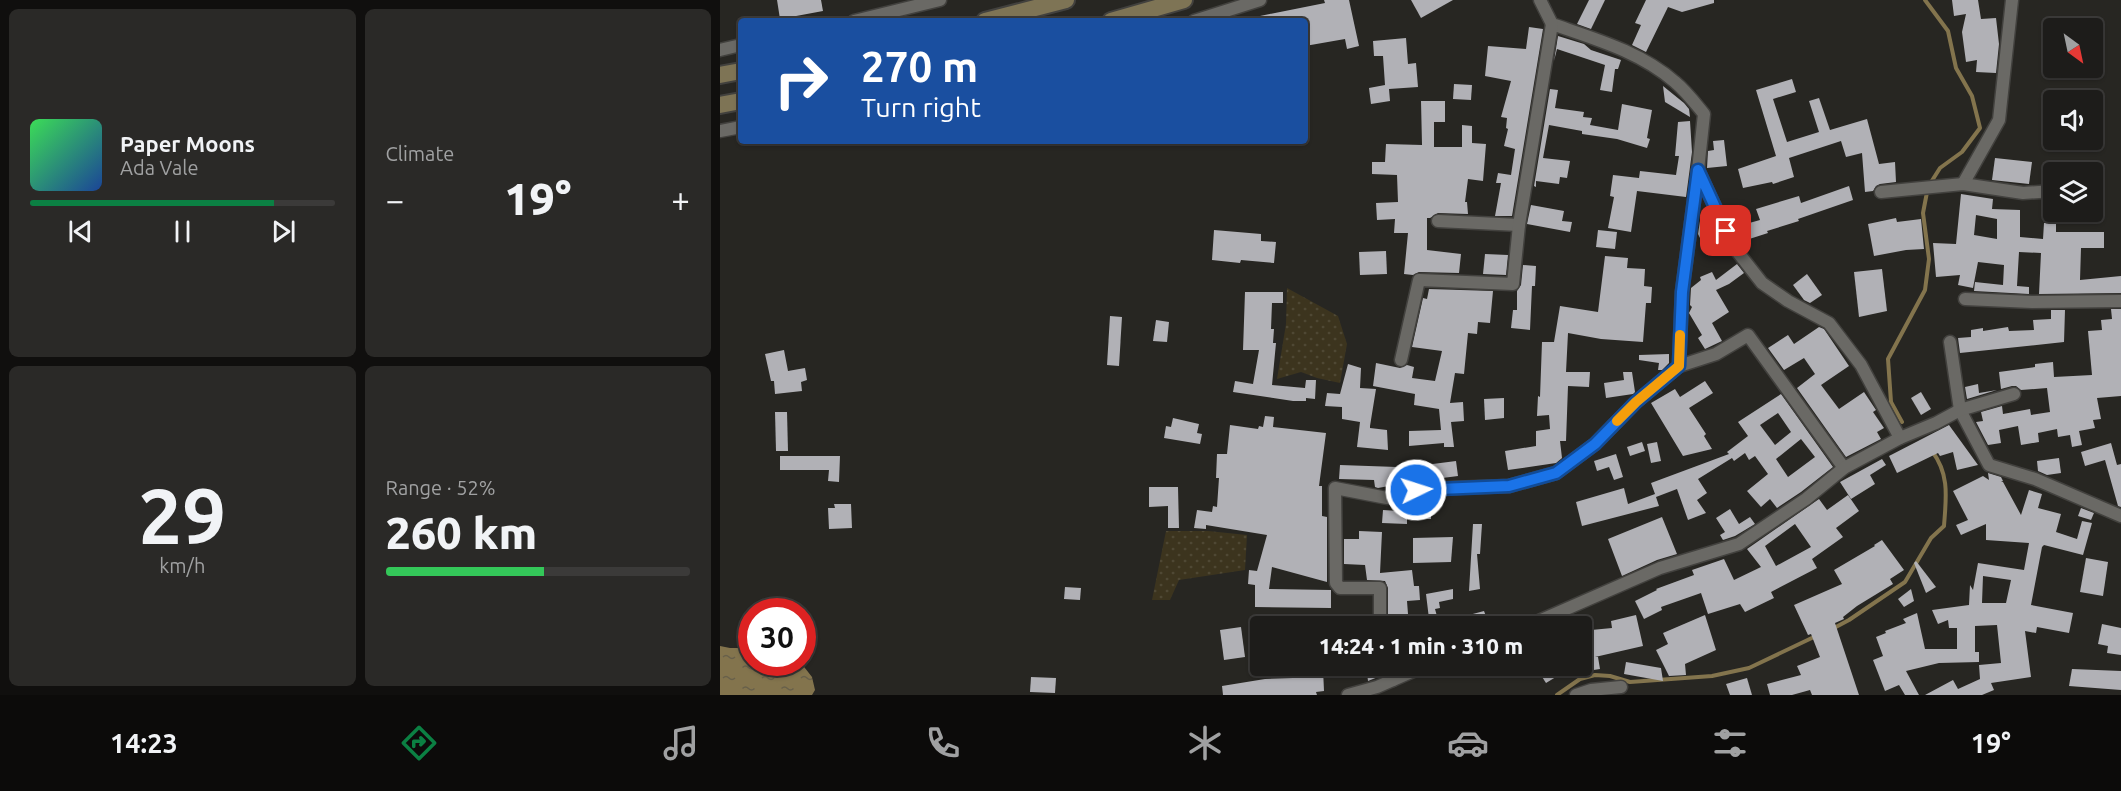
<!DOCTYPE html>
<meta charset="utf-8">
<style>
:root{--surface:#1d1c1a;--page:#2a2927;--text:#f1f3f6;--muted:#a0a1a2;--line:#3b3a39;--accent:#0b8043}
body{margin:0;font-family:Ubuntu,sans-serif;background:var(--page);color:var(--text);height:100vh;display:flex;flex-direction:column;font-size:22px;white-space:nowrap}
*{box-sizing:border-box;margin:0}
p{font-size:20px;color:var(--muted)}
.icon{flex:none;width:33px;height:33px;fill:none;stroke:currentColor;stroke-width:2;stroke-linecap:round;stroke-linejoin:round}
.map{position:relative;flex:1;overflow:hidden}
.side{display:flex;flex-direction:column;gap:9px;padding:9px;background:#100f0e;width:720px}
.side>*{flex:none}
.hud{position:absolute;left:18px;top:18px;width:570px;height:126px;border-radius:6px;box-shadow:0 2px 4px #0004,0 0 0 2px var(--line);background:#1a4fa0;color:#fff;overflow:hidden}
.needle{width:39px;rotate:147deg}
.buttons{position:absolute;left:1323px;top:18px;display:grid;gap:12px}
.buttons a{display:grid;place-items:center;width:60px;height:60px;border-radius:6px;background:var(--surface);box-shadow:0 2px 4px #0004,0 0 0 2px var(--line);font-size:30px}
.speed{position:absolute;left:18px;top:598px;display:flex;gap:12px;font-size:30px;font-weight:700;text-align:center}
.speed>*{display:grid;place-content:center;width:78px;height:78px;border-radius:50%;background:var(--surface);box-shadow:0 2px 4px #0004,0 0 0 2px var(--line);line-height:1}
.speed .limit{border:9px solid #d22;background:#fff;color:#111}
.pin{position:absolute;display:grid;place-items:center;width:51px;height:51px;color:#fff;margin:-26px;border-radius:12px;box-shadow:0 3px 9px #0006}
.me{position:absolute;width:66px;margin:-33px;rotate:86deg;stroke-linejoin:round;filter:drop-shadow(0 0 4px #0008)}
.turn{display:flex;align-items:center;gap:21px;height:126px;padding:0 24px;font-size:27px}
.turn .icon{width:78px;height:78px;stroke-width:2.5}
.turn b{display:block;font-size:42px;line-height:51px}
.big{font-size:45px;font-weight:800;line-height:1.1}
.side .widget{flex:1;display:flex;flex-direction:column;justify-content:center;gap:9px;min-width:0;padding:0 21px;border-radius:9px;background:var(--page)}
.side .dial{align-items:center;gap:0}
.dial b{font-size:78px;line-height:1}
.song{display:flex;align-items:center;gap:18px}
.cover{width:72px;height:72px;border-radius:9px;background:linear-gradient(135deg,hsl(130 70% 55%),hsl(220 70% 35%))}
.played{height:6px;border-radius:3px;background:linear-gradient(90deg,var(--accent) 80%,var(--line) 80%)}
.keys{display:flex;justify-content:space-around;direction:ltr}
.heat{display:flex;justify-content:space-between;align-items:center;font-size:33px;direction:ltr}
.charge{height:9px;border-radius:4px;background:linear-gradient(90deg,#34c759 52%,var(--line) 0)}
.side .tiles{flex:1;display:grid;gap:9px;grid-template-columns:repeat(2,1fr)}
.trip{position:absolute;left:530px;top:616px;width:342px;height:60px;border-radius:6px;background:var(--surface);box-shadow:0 2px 4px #0004,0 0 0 2px var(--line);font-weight:800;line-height:60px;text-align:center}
.tabs{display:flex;height:96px;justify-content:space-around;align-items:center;background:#0c0b0a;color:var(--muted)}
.tabs .icon{width:42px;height:42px}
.tabs .current{color:var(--accent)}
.tabs b{font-size:27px;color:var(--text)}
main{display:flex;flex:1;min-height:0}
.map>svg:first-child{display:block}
.green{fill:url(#green-dots)}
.water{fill:url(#water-ripples)}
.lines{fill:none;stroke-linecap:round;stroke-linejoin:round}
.stream{stroke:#83744d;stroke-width:4}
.building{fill:#b1b1b6;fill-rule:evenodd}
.street-casing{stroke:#42413e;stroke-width:15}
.secondary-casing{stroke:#42413e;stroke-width:20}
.street{stroke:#6a6965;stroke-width:12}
.secondary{stroke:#7e7455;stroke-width:16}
.route-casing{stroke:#114b97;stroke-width:15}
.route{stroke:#1a73e8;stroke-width:10}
.slow{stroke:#f59e0b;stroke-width:10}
</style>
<main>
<section class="side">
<div class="tiles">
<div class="widget">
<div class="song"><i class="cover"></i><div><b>Paper Moons</b><p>Ada Vale</p></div></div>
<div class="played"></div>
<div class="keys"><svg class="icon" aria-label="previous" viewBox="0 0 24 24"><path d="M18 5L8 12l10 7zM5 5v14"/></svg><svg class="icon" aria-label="pause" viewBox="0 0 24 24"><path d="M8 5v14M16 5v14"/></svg><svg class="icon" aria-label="next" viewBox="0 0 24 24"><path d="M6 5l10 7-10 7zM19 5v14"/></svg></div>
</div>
<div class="widget"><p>Climate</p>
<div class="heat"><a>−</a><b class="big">19°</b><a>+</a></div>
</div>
<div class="widget dial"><b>29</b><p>km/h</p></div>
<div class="widget"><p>Range · 52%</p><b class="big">260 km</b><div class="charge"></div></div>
</div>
</section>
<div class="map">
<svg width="1401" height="695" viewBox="0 0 1401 695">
<defs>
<pattern id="green-dots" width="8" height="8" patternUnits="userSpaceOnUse" patternTransform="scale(1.5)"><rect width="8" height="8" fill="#3c341e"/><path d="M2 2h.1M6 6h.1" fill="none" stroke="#4f4834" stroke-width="1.8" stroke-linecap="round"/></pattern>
<pattern id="water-ripples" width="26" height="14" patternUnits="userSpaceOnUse" patternTransform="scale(1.5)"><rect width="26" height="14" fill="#83744d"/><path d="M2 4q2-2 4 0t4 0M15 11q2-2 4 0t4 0" fill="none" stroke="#68604a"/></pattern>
</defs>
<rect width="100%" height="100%" fill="#272622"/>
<g class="green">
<path d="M567,288l51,28 9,28 -7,39 -23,-5 -16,-6 -24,7 9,-55z"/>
<path d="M446,531h42l39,4 -2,35 -66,10 -9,20h-18z"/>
</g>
<path class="water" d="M0,646l10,2h21l1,15h49l11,14 3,13 -3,5h-92z"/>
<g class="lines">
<g class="stream">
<path d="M1182,422l-11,-20 -3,-43 37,-69 4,-31 -6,-46 5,-26 12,-19 22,-16 18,-24 -8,-32 -16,-28 -8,-37 -23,-31"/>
<path d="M1114,628l15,-8 56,-38 26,-44 13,-12c2,-28 6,-51 -12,-75"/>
<path d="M837,695l23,-16 15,-4 15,1 20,6 82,-6 37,-8 67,-32"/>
</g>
</g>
<g class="building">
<path d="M57,0h44l2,11 -43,8z"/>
<path d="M604,0h25l10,46 -12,3 -2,-10 -40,7v-25h-45v-5l65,-13z"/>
<path d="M691,0h42l-32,18z"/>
<path d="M869,0h16l-14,29 -14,-5z"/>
<path d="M926,0h68v3l-32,9 -14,-5 -22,45 -14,-7 9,-20 -6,-2z"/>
<path d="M1232,0h26l3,19 15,-1 3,26 -3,29 -20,-1 1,-12 -11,2 -4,-30 4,-18 -12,2z"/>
<path d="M809,27l14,2 -31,187h-17l6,-33h-5l2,-10 13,2 4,-26 -11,-3 4,-17 -2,-1 1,-10 -6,-1 10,-36 -26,-5 3,-30 38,3z"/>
<path d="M838,36l26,8 7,6 30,10 -3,9h-3l-3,23 -12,-2 5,-25 -48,-16 -3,12z"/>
<path d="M686,38l2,26 8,-1 2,24 -29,2 1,12 -19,3 -2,-16 16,-3 -2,-29h-9l-1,-15z"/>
<path d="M1072,79l4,13 -23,7 14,43 32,-10 -10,-31 10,-3 11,32 37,-11 12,45 16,-2 1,20 -16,2 -4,2 -3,5 -8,1 -3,-39 -16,4 -5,-16 -52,17 5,19 -21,7 -1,-2 -29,6 -5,-19 38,-13 -20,-66z"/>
<path d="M734,84l18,1 -1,15 -18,-1z"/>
<path d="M943,86l21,17 5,6 1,8 -25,-15z"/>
<path d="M830,89l8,1 -3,18 29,4 -1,5 9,1 -2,7 28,5 4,-26 30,6 -5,28 3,1 -3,9 -30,-9 -35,-5v-3l-33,-6 -6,33 27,3 -3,17 -7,-1 -1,7 -23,-3v6l-2,-1z"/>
<path d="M701,101h24v21h-11v25h28v-22l10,1v17l14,1 -3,37 -15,-2 -3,23h2l1,12 -30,-1 -8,5h-3v32l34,4 -2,19 -40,-1 -6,3 -9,-1 4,-41h-14l1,-14 -18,1 -1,-17 22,-1 -1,-27 -25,-1v-12h13l1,-18 36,1z"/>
<path d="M970,121l2,31 -6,45 -49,-6 -6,41 -23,-4 6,-31 -4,-1 3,-21 26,3 1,-7 36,4 3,-19h-4l3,-34z"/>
<path d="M1004,140l3,26 -20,2 1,-17 6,-1 -1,-9z"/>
<path d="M1275,158l37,4 -3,22 -37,-4z"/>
<path d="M1129,186l4,14 -55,19 1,2 -32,10 1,2 -28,9 -5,-15 25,-7 -4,-11 43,-13 2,7z"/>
<path d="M1241,194l32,5 -1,10 28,1v27l23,2 1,-16h12v9h48v16h-23l-1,32 41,-4v17l-82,1 2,-41 -22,-1 -2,34 12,1v7l-55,-3 1,-9 28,3 1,-20 -26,-3 -5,26 -15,-3 2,-10 -24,2 -3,-34 23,1zM1256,215l21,4v20l-23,-4z"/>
<path d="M811,205l33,6 -2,10 10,1 -2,10 -43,-8z"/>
<path d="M990,216l5,11 -8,3 5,10 -9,4 -5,-10 2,-13z"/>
<path d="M1176,218l1,4 24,-3 3,30 -18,1 -32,6 -6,-32z"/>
<path d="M494,230l47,4v7l15,1 -2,21 -33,-3 -1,3 -28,-3z"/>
<path d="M878,230l19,2 -2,17 -19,-2z"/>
<path d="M666,251l1,23 -27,1 -1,-23z"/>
<path d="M765,254l23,1 -2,20 -23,-1z"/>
<path d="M885,256l23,2 -1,10 18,1 -1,17 8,1 -1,16h-5l-3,39 -42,-3 -33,-6 -2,39h24l-1,15 -21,-1 -2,55h-6l2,17 -6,5 -48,7 -3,-19 31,-5v-15l14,-2 -1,-14 -12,1 1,-20 2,1 2,-55h12l6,-36 38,6z"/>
<path d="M1017,264l7,9 -15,11 -13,6 13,22 -17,11 10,18 -17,8 -7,-11 4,-3 -13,-22 3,-6 -2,-2 1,-17 10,-8 -1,-3 12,-5 4,8z"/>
<path d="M803,265l13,1 -1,20h-3l-2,44 -19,-2 2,-18h4v-19l4,-6z"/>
<path d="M1162,269l5,42 -28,6 -5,-45z"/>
<path d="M1087,274l15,21 -12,8 -6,-3 -11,-15z"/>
<path d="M709,289l64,2 -3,32 -12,-1 -1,12 -9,-1 -4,41 -9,-1 -5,30 13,-1 1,19 -13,1 3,25h-10v-4l-35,3v-15l32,-1 -2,-21 -25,-4 1,-11 -42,-8 3,-23 24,5 7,-3 7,2 -2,11 23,3 7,-30 -30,-4 11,-49 4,1z"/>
<path d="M525,292h38v11h-11l-1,26h3l-1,14h3l-4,42 33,3 1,-8h10l-1,19 -9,-1v3h-13l-60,-9 2,-11 18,3 6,-34h-16z"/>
<path d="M1391,309h10v87l-24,2 4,21 -8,1 2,8 -16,3 3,14 -10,2 -2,-12 -12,2 -1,-8 -19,4 1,9 -18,3 -3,-19 -19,4 2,13 -13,2 -12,-23 7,-1 -2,-9 21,-6 1,8 27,-5 1,6 19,-3 -3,-24 -26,2 -5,-4h-4l-11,3 -2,-17 36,-5v-3l18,-2 1,15 38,-2 -4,-44 14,-1 -1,-10 11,-1z"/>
<path d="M1331,310h14l-1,32 -104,11 -2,-15 13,-1v-7l12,-2v3l25,-4 1,4 25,-1 -1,-10 18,-1z"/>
<path d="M390,316l12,1 -3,49 -12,-1z"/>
<path d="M436,320l13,2 -2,20 -14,-1z"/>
<path d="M1099,327l5,2 25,37 -28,19 18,24 25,-17 12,18 -3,2 11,16 -7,4 4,7 -35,18 -49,-69 18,-14 -11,-16 -20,12 -16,-22 20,-13 6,9z"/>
<path d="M64,350l4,21 17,-3 2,12 -6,2 1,9 -27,3 -1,-13h-3l-6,-27z"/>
<path d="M949,354v9l-7,7h-4l1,-7 -20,-3v-5z"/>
<path d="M628,364l13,4 -1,20 16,1 -6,37v2l17,2 1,20 -31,-3 3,-25 -18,-3v-12l-17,-1 2,-13 13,1z"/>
<path d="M903,372h9l3,20 -2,2 -27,4 -2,-15 20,-3z"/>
<path d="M985,381l8,12 -24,15 17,26 -2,2 8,13 -29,7 -32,-53 24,-14 5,8z"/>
<path d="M1258,384l1,9 18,-3 -30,9 -2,-12z"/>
<path d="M1201,392l10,17 -10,6 -10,-17z"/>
<path d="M1061,394l52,73 -32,25 -24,16 -7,-9 -9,8 -14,-16 21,-17 -13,-18 -6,4 -4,-7 -11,8 -2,-3 -34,21 9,14 -10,7 9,13 -18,7 -11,-31 -21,8 3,9 -77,20 -6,-24 48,-14 4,16 27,-10 -4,-11 78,-29 -2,-2 21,-16 -10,-14zM1058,413l13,19 -16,13 -15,-20zM1081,439l14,18 -27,20 -12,-18z"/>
<path d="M784,398v20l-19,2 -1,-21z"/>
<path d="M55,412h12l1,39h-12z"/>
<path d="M545,416l9,1 -1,10 53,6 -7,53h3v30l5,1v65l-55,-15 -3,22 62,1v18l-76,-1v-22l-7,-1 1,-14 8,1 10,-36 -61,-10v4l-12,-1 3,-18 15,2 1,-6 4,1 2,-29h-3l1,-24h10l3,-29 28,4 1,-3 4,1z"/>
<path d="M453,418l26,6 -2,9 5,1 -2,10 -36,-6 2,-12 5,1z"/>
<path d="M1229,425l29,40 -21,5 -4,-18 -13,4 -2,-3 -41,20 -8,-17z"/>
<path d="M922,442l3,9 -15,5 -3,-9z"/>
<path d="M937,442l4,19 -10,2 -4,-19z"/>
<path d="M1391,443l6,22 4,-1v43l-3,-1 -13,-46 -20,6 -4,-14z"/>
<path d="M896,454l7,23 -9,3 -5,-13 -12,4 -3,-10z"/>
<path d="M60,456h60l-1,26 -11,-1 1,-11h-49z"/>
<path d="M1339,458l2,15 -14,2 -9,-4 -1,-10z"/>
<path d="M1162,459l4,6 -16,10 5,9 -24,15 -11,-17z"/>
<path d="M736,461l2,15 -39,5 -19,5v-2l-22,4 -3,-1 -1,-7 -35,-1 1,-14 57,2 11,11v-10h17v-3z"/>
<path d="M1268,473l13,4 2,4h-2l2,1 18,33 8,-25 13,4 -4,14 23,6 -5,18 21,7 5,-18 10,2 -9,32 -39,-10 -2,2 -11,58 42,8 -4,20 -32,-6 -1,6 -11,-2 6,46 -40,6 3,7 -12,5h-57l28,-15 5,9 22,-10 -1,-14 22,-2 -4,-38 -22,1v26h4v10l-40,1 -33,8 13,24h-14l-6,-10 -14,6 -12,-31 10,-4 -7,-19 10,-4 -1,-2 21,-8 -3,-4 14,-6 8,36h32v-21h-8l-1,-8 -10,4 -6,-14 37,-5 1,-20 3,5 5,-27 46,7 5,-27 -43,-3v-16l-25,11 -5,-10 12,-5 -15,-29 30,-15 6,4zM1263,576l28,4 -5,23h-24z"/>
<path d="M429,487h29l1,41h-11v-22l-19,1z"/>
<path d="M1128,495l11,16 -23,17 7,9 -31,22 5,9 -46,24 3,6 -29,14 -5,-8 -32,10 -7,-21 -40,14 1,3 -18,9 -9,-18 22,-11 -1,-1 38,-14 -2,-5 32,-11 10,21 27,-13 -14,-18 72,-50 8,11zM1075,524l16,23 -35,19 -11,-20z"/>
<path d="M702,497h9v22h-24v5l-25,-1 1,-13 16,1v-8z"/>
<path d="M114,504h17l1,24 -23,1 -1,-21h7z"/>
<path d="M1361,508l13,5 -3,7 -13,-4z"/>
<path d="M1010,509l9,15 11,-7 5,7 -20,12 -12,4 -3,-5 5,-3 -9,-14z"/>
<path d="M942,517l15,37 -20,6 -35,16 -14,-37z"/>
<path d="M753,524h9l-2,30h-3l3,35 -11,2z"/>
<path d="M639,531l23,1 -2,41 32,-3 2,16h5l1,14 -13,1 2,26h-21v-39l-3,-7 -18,-1 -2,-15 -21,-1v-25h15z"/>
<path d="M733,537l-2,25 -38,1v-25z"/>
<path d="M1162,540l22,30 -14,9 3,5 -36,22 -14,11 1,2 -9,4 24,72h-47l-2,-5 -18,5h-22l-3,-11 34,-9 -4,-9 23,-9 -9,-23 -3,1 -14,-30 48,-21 -8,-14 41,-24 -1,-1z"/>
<path d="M1366,558l22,4 -5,34 -23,-4z"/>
<path d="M1196,561l20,26 -10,6 -12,-30z"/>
<path d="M345,587l16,1 -1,12 -16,-1z"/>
<path d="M733,589v10l-14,3 1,6 -5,1 5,18h-10l-4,-33z"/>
<path d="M1191,589l3,12 -10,6 -6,-8z"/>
<path d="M764,611l6,16h-18l-3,-12z"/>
<path d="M916,615l7,31 -48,11h3l2,12 -19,3v-12h3l-3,-29 31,-3 -1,-7z"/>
<path d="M985,615l11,35 -31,14 1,11 -17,1 -13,-26 12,-6 -5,-11z"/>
<path d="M1382,624l19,4v27l-14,-2 1,-7 -10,-2z"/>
<path d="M521,627l4,30 -21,3 -4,-30z"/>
<path d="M906,662l35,6 2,13 -39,-7z"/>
<path d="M572,666h15v4l16,-1 1,22 -8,1 1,3h-94l-1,-9 43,-7 28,-1z"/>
<path d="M646,666h15l2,9 -15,6z"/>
<path d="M742,666h34v2l-30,10z"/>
<path d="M815,666h39l-28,17z"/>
<path d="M1352,669l49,2v19l-52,-4z"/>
<path d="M311,677l25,1 -1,15 -25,-1z"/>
<path d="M1027,678l5,17h-22l-4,-11z"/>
</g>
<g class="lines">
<g class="street-casing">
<g id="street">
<path d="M820,0l12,24c43,15 89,28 123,58 11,9 20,21 29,32l-6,56 35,76 29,37 26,18 41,22 32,42 39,73"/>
<path d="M134,21l86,-21"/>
<path d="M474,21l66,-21"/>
<path d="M0,50l21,-5"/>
<path d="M0,131l21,-4"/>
<path d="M1243,184l36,-64 13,-120"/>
<path d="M1161,192l82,-8 60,9 31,-2"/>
<path d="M718,221l81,4"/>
<path d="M1245,299l67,3 89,-1"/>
<path d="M1230,342l10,68 29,55 46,14 86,37"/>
<path d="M681,360l18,-80 94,4 6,-59 33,-201"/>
<path d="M959,366l37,-12 32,-19 96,133"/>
<path d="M660,627v-39h-40l-4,-5 -1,-95 52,10 34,-9 88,-3 47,-13 39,-29 41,-42 43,-36 3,-74 16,-122"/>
<path d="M805,627l135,-59 79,-24 67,-45 38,-31 56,-30 36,-15 24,-13 54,-16"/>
<path d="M669,666l4,14"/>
<path d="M628,695l29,-8 48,-21"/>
<path d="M856,695l15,-5 30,-3"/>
</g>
</g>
<g class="secondary-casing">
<g id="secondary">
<path d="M265,21l81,-21"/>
<path d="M391,21l73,-21"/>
<path d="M0,75l21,-4"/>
<path d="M0,105l21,-4"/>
</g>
</g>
<use href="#street" class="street"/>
<use href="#secondary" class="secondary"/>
</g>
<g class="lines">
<g class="route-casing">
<path id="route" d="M696,490l93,-4 47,-13 39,-29 41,-42 43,-36 3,-74 16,-122 28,61"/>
</g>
<use href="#route" class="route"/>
<path class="slow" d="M897,421l19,-19 43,-36 1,-31"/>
</g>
</svg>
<div class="buttons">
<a><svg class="needle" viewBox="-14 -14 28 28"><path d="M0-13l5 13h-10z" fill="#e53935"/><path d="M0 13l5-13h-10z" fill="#a0a1a2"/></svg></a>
<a><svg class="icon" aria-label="sound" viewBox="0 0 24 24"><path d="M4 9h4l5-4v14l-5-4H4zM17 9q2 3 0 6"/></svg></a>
<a><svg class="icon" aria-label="layers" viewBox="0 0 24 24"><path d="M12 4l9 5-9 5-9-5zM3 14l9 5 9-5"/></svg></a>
</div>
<div class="speed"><div class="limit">30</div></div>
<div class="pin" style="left:1006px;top:231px;background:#d93025"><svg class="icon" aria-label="arrive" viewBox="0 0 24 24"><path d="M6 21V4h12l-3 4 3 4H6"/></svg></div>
<svg class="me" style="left:696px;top:490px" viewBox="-20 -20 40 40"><circle r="17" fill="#1a73e8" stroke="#fff" stroke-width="3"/><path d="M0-11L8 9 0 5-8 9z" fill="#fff"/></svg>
<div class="trip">14:24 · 1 min · 310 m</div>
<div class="hud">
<div class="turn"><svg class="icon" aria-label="right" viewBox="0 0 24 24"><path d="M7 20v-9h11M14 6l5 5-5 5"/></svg><div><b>270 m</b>Turn right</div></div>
</div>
</div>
</main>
<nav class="tabs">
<b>14:23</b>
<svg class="icon current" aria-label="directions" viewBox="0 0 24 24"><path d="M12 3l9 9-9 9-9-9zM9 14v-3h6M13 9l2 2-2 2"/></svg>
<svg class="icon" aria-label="music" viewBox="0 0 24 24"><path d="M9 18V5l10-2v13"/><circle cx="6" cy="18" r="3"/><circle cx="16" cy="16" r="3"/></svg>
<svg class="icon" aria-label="phone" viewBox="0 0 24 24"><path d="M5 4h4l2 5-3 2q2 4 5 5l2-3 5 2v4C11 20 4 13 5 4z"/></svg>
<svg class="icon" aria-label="climate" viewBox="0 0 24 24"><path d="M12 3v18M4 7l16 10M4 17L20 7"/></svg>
<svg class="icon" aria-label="car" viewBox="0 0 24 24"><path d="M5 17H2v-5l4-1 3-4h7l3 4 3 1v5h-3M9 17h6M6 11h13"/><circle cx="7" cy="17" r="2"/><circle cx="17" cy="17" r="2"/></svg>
<svg class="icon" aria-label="filters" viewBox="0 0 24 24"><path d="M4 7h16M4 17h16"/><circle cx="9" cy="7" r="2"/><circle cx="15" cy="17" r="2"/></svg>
<b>19°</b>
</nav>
